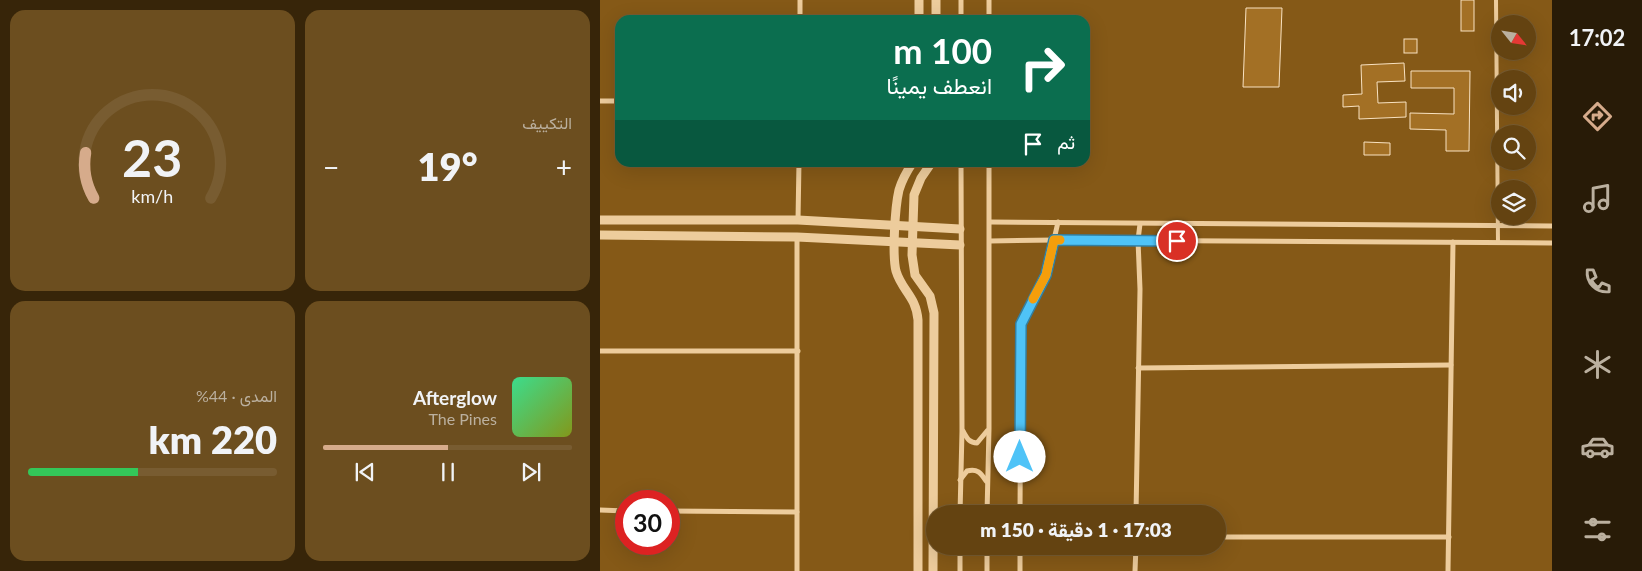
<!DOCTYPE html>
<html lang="ar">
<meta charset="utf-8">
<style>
:root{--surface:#644311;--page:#6c4e1f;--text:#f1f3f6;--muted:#bbb09f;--line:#785c31;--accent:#d6ab8b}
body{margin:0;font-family:Lato,Vazirmatn,sans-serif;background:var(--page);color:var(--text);direction:rtl;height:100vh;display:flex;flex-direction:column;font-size:19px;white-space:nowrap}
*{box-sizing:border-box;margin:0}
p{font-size:16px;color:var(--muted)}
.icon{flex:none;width:28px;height:28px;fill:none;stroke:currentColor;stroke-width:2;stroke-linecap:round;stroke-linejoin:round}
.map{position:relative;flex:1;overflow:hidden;direction:ltr}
.details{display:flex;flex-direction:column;gap:10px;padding:10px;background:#372509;width:600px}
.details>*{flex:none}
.banner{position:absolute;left:15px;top:15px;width:475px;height:152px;border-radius:15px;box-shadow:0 5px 20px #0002,0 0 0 1px var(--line);direction:rtl;background:#0b6e4f;color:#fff;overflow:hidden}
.needle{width:32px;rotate:120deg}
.fabs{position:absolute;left:891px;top:15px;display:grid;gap:10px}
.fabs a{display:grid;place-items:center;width:45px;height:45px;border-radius:50%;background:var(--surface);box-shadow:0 5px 20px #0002,0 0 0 1px var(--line);font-size:25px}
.speed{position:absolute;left:15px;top:490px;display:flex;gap:10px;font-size:25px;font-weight:700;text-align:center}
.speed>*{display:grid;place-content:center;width:65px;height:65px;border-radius:50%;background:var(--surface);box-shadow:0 5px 20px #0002,0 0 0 1px var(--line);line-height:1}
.speed .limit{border:8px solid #d22;background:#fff;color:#111}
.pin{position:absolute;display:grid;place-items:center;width:42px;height:42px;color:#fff;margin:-21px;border:2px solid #fff;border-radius:50%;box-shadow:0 1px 5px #0007}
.me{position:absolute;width:55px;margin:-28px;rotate:0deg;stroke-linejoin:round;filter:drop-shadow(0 0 4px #0008)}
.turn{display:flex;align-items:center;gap:18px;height:105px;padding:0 15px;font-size:22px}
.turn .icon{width:65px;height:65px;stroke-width:2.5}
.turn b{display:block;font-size:35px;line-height:42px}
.then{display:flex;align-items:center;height:48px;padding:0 15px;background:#0003;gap:10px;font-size:19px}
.big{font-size:38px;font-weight:800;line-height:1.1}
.details .widget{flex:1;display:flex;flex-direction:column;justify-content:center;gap:8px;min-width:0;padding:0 18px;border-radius:15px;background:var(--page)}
.details .dial{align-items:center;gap:0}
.dial svg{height:130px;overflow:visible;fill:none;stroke:var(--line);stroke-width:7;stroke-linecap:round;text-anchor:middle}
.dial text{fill:var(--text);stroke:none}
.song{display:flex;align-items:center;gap:15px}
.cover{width:60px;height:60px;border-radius:8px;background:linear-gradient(135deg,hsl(150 70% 55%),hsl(70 70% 35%))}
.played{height:5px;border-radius:2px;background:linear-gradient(90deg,var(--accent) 50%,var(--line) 50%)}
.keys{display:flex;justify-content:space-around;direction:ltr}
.heat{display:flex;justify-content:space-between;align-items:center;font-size:28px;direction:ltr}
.charge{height:8px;border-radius:4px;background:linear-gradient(90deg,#34c759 44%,var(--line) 0)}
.details .tiles{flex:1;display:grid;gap:10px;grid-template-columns:repeat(2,1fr)}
.trip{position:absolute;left:326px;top:505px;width:300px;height:50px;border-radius:25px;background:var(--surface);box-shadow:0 5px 20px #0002,0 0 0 1px var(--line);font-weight:800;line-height:50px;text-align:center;direction:rtl}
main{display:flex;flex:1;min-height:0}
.tab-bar{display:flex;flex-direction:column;width:90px;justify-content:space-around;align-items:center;background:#281b07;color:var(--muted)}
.tab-bar .icon{width:35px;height:35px}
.tab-bar .active{color:var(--accent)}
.tab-bar b{font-size:22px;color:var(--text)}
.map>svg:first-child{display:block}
.building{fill:#a37025;stroke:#f9e2c1}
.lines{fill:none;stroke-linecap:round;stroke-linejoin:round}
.service{stroke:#edcc9c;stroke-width:4}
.minor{stroke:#edcc9c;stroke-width:5}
.tertiary{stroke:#edcc9c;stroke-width:9}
.route-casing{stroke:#337fa1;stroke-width:12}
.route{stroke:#4fc3f7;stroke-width:9}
.slow{stroke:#f59e0b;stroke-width:9}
</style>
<main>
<nav class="tab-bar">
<b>17:02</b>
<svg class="icon active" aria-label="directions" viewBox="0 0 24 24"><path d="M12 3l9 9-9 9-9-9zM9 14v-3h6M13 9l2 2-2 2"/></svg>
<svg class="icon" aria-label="music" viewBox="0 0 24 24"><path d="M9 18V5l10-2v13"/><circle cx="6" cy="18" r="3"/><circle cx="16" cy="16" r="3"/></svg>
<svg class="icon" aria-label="phone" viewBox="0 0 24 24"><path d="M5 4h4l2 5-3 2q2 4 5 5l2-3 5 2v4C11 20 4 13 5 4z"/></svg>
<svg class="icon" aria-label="climate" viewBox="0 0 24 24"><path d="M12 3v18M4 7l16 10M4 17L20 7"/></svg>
<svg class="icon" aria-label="car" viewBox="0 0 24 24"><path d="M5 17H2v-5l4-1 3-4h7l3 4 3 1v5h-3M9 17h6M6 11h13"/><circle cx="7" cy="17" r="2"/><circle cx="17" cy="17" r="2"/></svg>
<svg class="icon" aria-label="filters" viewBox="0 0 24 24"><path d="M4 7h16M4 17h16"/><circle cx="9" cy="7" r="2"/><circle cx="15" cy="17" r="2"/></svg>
</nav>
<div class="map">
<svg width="952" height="571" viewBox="0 0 952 571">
<rect width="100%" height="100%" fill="#855917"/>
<g class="building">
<rect x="861" y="0" width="13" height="31"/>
<path d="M646,8h36l-3,79h-36z"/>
<rect x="804" y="39" width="13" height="14"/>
<path d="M804,63l1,18 -28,1 1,21 28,-1v15l-47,2v-13l-16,1v-12l19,-1 -1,-29z"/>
<path d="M811,71h59l-1,80h-23v-21l-36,-1v-16l44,1v-26h-43z"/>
<path d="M764,142l26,1v12h-26z"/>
</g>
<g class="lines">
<path class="service" d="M896,0l2,243"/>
<g class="minor">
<path d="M361,0v20"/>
<path d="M200,20v-20"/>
<path d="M370,20l7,-1 3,1"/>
<path d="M389,20v-20"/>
<path d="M0,101h20"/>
<path d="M198,220l1,-58"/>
<path d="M390,222l562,4"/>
<path d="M390,241l65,-1 497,3"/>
<path d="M0,351h198"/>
<path d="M538,368l313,-3"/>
<path d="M363,431c4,7 6,12 14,12l10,-12"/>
<path d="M360,480l7,-9c10,-3 14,2 19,10"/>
<path d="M0,510l26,1"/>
<path d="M69,511l128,1"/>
<path d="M360,514l2,-83 -1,-269"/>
<path d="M387,514l2,-85v-267"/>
<path d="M420,514l1,-190 25,-49 12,-53"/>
<path d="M536,514l4,-225 -2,-49 2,-16"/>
<path d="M618,537h231"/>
<path d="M360,546v25"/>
<path d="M387,546v25"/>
<path d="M197,571v-334"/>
<path d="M420,571v-25"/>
<path d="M535,571l1,-25"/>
<path d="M848,571l5,-329"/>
</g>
<g class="tertiary">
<path d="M319,0v20"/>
<path d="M336,20v-20"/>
<path d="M313,162c-6,9 -11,18 -14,28 -4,17 -7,65 -3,81 6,20 20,25 22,49v251"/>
<path d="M332,162l-11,16 -7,17 -2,60 3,20 15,21 4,17 -1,258"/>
<path d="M0,220h198l162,9"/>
<path d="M0,235l197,2 163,8"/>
</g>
</g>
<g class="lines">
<g class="route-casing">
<path id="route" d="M420,457l1,-133 25,-49 8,-35 123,1"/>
</g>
<use href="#route" class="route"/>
<path class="slow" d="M433,299l13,-24 8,-35h6"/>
</g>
</svg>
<div class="fabs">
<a><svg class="needle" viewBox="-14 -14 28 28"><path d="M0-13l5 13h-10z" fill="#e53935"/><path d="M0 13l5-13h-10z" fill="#bbb09f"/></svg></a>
<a><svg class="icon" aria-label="sound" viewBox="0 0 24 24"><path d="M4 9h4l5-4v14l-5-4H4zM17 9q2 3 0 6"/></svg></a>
<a><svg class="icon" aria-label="search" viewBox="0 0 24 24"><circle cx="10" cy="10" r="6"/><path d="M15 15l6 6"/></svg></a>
<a><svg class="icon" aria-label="layers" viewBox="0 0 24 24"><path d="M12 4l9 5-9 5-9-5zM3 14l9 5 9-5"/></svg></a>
</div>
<div class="speed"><div class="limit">30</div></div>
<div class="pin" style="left:577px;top:241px;background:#d93025"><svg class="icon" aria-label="arrive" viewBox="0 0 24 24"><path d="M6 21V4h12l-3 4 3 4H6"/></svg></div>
<svg class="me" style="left:420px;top:457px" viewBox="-20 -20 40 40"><circle r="19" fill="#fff"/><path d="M0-13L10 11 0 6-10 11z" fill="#4fc3f7"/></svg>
<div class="trip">17:03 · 1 دقيقة · 150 m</div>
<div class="banner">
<div class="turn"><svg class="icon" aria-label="right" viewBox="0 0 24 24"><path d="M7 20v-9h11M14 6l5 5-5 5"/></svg><div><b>100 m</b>انعطف يمينًا</div></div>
<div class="then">ثم<svg class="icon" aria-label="arrive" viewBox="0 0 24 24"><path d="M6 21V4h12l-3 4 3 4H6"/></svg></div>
</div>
</div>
<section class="details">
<div class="tiles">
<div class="widget"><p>التكييف</p>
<div class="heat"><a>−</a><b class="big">19°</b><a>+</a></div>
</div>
<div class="widget dial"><svg viewBox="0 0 100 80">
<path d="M14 69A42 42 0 1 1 86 69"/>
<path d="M14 69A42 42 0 0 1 9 41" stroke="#d6ab8b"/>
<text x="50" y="56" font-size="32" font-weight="700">23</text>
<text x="50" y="72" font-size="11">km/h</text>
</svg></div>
<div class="widget">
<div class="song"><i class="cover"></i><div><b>Afterglow</b><p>The Pines</p></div></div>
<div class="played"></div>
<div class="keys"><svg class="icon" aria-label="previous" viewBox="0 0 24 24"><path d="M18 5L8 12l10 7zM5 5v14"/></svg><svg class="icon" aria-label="pause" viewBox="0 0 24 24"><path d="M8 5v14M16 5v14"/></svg><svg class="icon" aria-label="next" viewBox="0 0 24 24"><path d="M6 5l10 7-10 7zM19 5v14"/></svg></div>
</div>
<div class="widget"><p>المدى · 44%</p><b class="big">220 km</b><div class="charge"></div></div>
</div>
</section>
</main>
